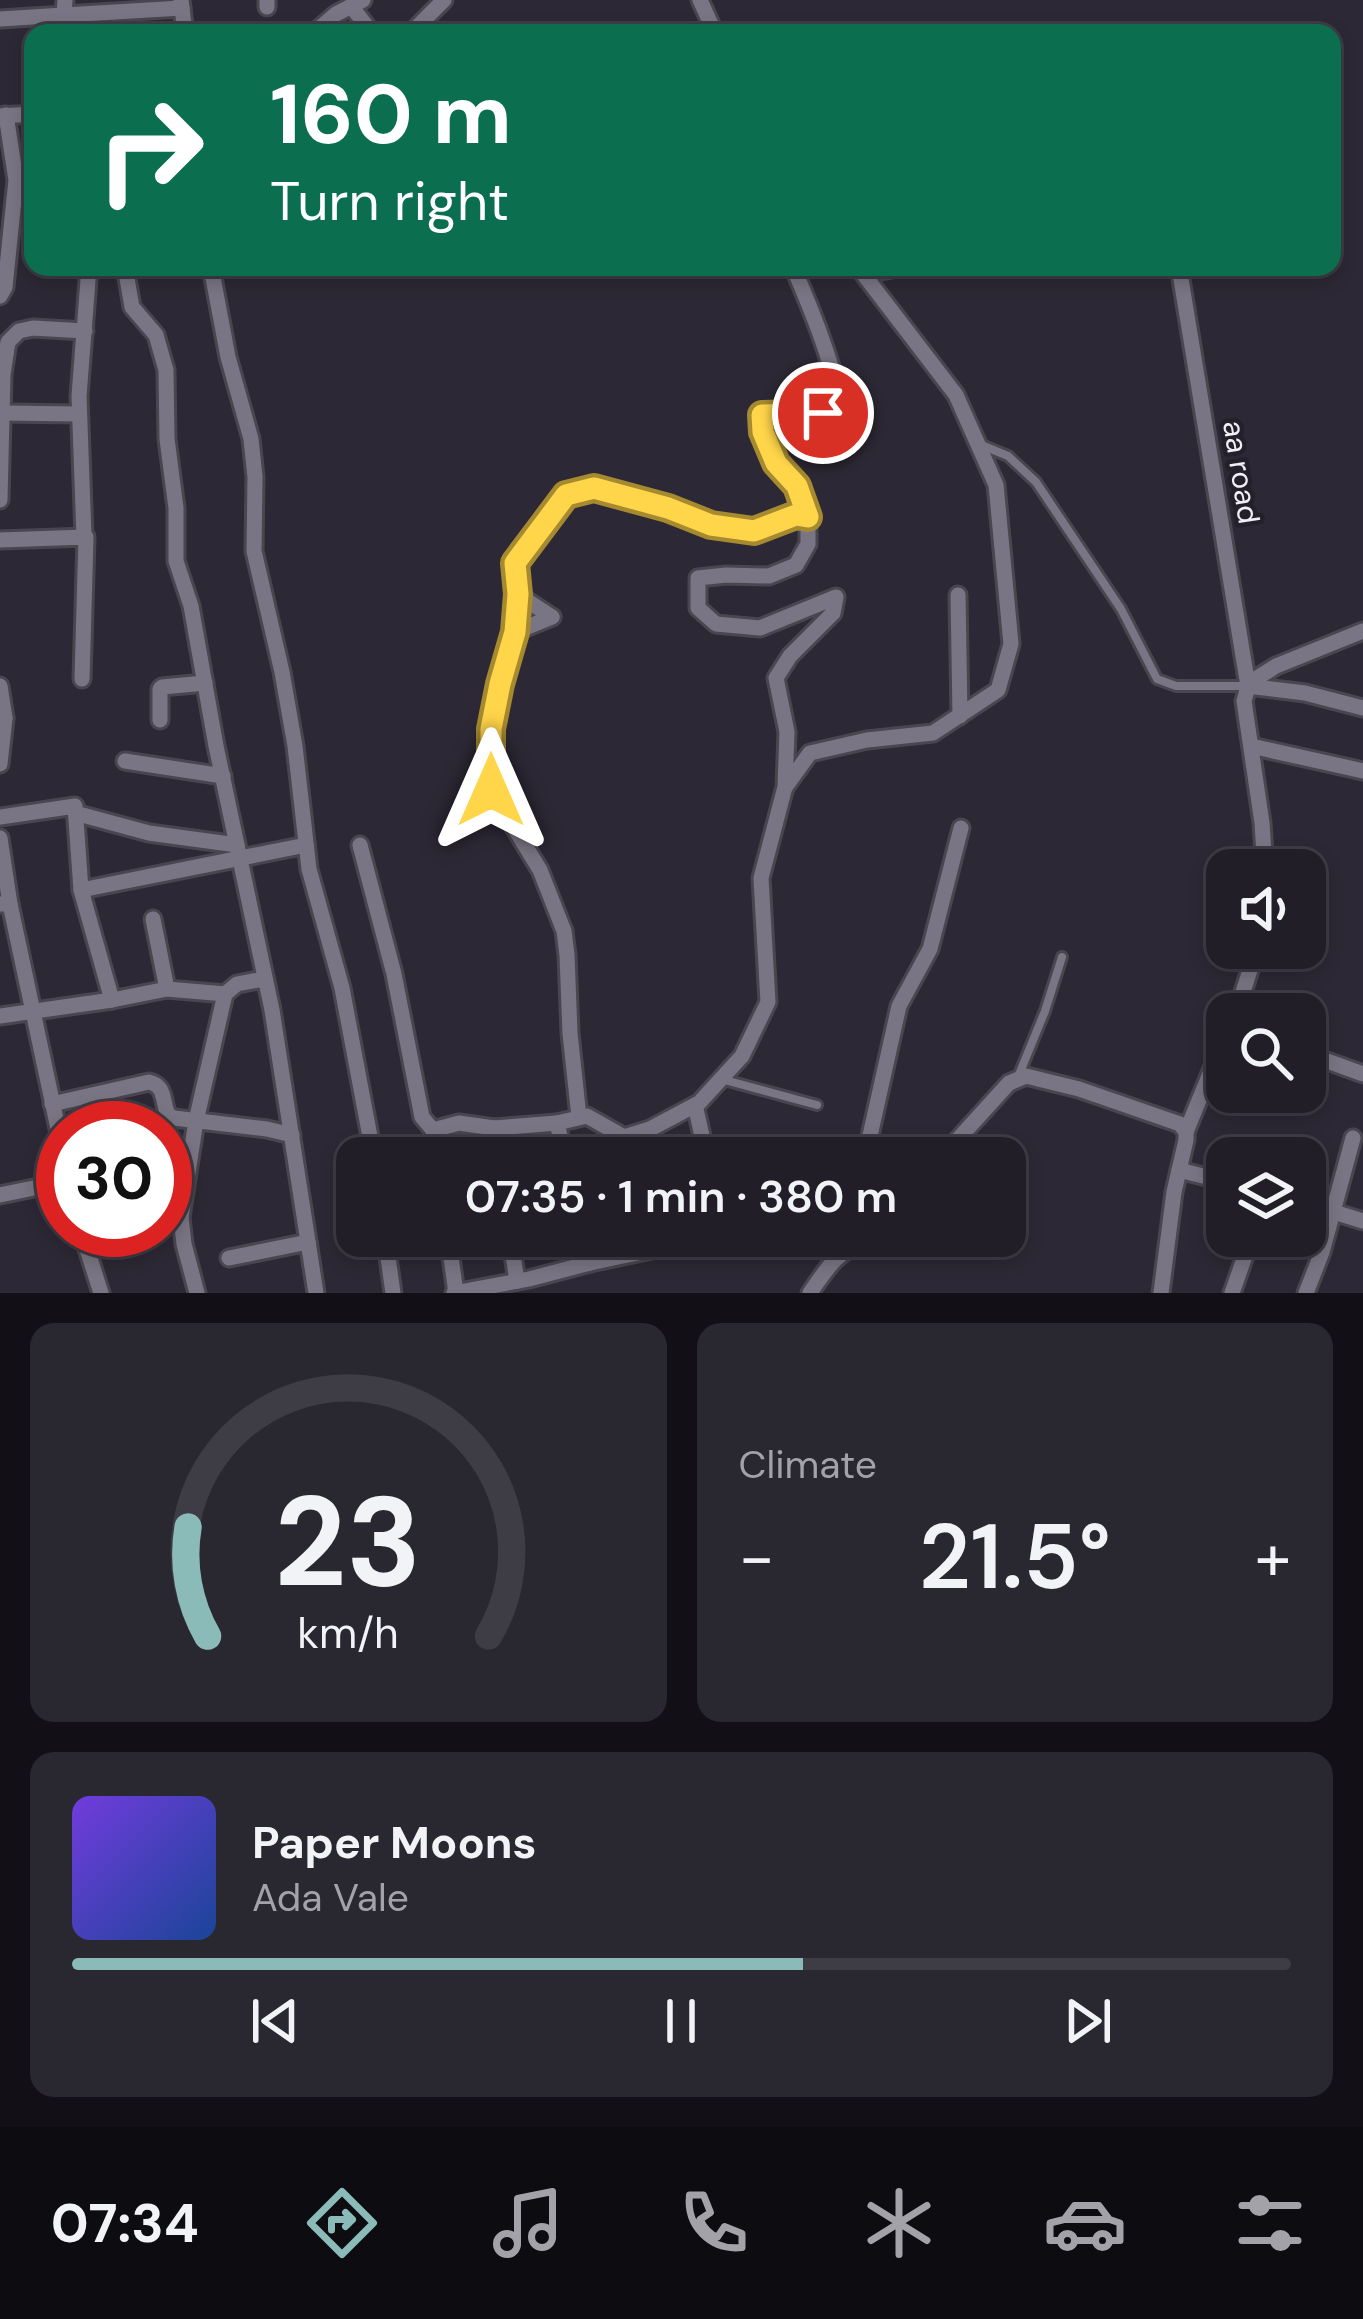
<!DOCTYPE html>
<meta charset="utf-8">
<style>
:root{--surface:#211e28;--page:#292730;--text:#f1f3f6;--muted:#a2a2a8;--line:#3e3c45;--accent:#8bbbb9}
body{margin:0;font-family:"DM Sans",sans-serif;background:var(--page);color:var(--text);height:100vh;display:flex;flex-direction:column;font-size:45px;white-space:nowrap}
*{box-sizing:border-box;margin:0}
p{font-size:39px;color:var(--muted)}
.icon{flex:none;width:66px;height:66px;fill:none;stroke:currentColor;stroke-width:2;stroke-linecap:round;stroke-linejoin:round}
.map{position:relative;height:1293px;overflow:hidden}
.sheet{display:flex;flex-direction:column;gap:30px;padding:30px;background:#121016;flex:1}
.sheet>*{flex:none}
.top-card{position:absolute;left:24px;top:24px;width:1317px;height:252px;border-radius:24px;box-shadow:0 6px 18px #0003,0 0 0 3px var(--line);background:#0b6e4f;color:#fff;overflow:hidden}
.fabs{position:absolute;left:1206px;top:849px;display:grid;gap:24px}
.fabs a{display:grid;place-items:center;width:120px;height:120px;border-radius:24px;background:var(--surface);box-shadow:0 6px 18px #0003,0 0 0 3px var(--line);font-size:60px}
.speed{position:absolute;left:36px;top:1101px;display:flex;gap:24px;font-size:60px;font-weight:700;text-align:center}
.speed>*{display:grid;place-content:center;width:156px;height:156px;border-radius:50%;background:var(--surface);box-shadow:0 6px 18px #0003,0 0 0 3px var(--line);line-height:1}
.speed .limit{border:18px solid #d22;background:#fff;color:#111}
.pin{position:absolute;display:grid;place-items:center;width:102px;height:102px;color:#fff;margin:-51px;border:6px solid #fff;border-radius:50%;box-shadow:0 3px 12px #0007}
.me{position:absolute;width:132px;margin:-66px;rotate:0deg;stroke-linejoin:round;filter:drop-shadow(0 0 9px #0008)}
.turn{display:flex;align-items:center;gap:42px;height:252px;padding:0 48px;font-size:54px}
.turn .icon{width:156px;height:156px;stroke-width:2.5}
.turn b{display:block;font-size:84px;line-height:102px}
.big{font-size:90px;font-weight:600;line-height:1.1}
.sheet .tile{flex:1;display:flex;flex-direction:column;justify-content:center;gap:18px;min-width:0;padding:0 42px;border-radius:24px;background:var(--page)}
.sheet .dial{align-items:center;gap:0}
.dial svg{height:312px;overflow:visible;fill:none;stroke:var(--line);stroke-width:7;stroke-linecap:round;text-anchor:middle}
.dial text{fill:var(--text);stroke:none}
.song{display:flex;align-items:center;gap:36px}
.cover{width:144px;height:144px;border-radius:18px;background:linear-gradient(135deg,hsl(260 70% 55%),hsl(220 70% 35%))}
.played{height:12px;border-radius:6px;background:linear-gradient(90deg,var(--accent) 60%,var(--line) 60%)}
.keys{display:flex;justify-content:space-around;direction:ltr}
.heat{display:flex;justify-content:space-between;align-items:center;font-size:66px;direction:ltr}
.sheet .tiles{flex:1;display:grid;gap:30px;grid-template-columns:1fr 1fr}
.tile:last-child{grid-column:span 2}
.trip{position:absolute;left:336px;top:1137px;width:690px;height:120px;border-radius:24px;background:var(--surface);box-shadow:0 6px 18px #0003,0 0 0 3px var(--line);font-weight:600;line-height:120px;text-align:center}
.dock{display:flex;height:192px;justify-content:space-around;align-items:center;background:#0d0c10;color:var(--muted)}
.dock .icon{width:84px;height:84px}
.dock .active{color:var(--accent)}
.dock b{font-size:54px;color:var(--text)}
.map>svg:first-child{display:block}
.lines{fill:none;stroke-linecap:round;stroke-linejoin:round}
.service-casing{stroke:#4a4650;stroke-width:14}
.minor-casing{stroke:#4a4650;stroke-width:21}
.service{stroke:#7a7584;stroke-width:8}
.minor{stroke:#7a7584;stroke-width:15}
.route-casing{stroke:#a68a30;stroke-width:30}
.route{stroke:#ffd54a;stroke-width:21}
.labels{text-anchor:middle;stroke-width:9;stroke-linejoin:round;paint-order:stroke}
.street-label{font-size:30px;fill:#f1eef6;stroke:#231f2b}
</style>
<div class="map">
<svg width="1363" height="1293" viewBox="0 0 1363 1293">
<rect width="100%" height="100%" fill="#2c2835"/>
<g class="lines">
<g class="service-casing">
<g id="service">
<path d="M867,277l54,-10"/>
<path d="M979,444l29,12 28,26 85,127 36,70 19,7h71"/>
<path d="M1018,1077l27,-66 17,-54"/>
<path d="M721,1079l96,26"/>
</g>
</g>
<g class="minor-casing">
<g id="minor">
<path d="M267,0v7"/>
<path d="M700,0l15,33"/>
<path d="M351,6l21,27"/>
<path d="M182,8l3,25"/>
<path d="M64,15l118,-7 -1,-8"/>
<path d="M0,19l64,-4 1,-15"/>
<path d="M314,33l22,-19 27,-14"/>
<path d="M411,33l33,-33"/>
<path d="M0,116l33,-2"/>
<path d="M125,267l7,40 24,28 10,35 1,69 9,69v53l15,45 25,140 56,264 44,283"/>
<path d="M211,267l17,90 23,82 4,38 -1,74 28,121 13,74 14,123 33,119 32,170"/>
<path d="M793,267c19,44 36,86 47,133l-17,13 -61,2 1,17 13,31 22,23 10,31"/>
<path d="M1179,267l69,419 57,7 58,15"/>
<path d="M0,296l5,-9 11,-107 -10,-65"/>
<path d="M2,413l77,1"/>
<path d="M0,500l3,-126 5,-32 11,-11 14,-3 52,3"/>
<path d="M84,537l-5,-141 10,-129"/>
<path d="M0,540l86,-3 -4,142"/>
<path d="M517,594l-2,38 -15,52 -9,45v61l49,80 24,61 3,24 3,78 9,84"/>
<path d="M958,595l2,121"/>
<path d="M552,617l-35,-23 -2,-31 50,-68 29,-7 74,20 43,17 43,6 42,-16 12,2v27l-12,21 -27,11 -43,-1 -28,3v30l18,16 44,4 76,-31 -3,16 -43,43 -14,22 11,54 -2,55 -24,91 7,124 -26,54 -43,47 -49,26 -26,8 -37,-21 -30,7 8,35"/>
<path d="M515,632l37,-15"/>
<path d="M0,686l5,32h-5"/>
<path d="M160,720v-31l2,-2 43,-4"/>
<path d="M1251,746l112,25"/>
<path d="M125,761l98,15"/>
<path d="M0,764l5,-46"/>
<path d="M786,786l24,-33 57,-13 66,-7 65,-43 13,-46 -15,-159 -40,-90 -98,-128"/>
<path d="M75,813l74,20 88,12"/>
<path d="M0,817l75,-11 6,84"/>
<path d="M0,838l10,66"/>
<path d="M360,845l34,129 28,143 11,13"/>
<path d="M1265,870l-3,-47 -18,-122 5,-18 27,-17 87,-35"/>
<path d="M0,904h10l53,248"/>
<path d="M153,919l14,70"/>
<path d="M112,1000l55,-11 58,5"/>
<path d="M1236,1014l21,-66"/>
<path d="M0,1016l112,-16 -31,-110 225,-45"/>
<path d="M1305,1053l58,21"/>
<path d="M52,1104l97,-22c17,4 13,19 19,33l6,3 93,11 25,6"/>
<path d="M695,1105l12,53"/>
<path d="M494,1128l5,30"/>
<path d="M1186,1132l41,-100"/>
<path d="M631,1135l5,23"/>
<path d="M437,1158l-4,-28 26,-7 35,5 63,-5"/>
<path d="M865,1158l34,-152 31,-57 31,-121"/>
<path d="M941,1158l68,-75 17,-7 53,13 101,35 6,8v8l-12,52 -13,101"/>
<path d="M1179,1170l48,12"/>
<path d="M0,1195l63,-13"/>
<path d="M1305,1203l58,18"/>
<path d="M81,1230l20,63"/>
<path d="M385,1236l8,57"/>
<path d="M448,1236l8,57"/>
<path d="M510,1236l7,45"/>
<path d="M583,1236l7,27"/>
<path d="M229,1258l79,-16"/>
<path d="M197,1293l-13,-49 -3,-27 15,-96 29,-127 12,-10 27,-5"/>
<path d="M454,1293l75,-14 61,-16 128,-27"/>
<path d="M810,1293c20,-30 27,-39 59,-57"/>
<path d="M1232,1293l20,-57"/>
<path d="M1306,1293l16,-41 31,-114"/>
</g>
</g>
<use href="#service" class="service"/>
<use href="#minor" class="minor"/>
</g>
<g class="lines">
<g class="route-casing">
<path id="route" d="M491,790v-61l9,-45 15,-52 3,-38 -3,-31 51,-68 28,-7 74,20 43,17 43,6 42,-16 12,2 -11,-31 -21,-23 -13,-31 -1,-17 61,-2"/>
</g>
<use href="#route" class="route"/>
</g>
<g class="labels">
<g class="street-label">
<text transform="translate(1241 472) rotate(81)" y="10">aa road</text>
</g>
</g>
</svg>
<div class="fabs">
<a><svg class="icon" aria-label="sound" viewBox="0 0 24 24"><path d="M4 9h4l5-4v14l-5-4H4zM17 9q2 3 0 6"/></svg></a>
<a><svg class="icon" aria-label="search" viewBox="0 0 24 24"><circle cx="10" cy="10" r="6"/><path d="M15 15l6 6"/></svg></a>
<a><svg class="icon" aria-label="layers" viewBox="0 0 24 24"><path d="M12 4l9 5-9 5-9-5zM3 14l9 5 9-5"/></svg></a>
</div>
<div class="speed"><div class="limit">30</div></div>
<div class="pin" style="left:823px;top:413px;background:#d93025"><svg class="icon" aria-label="arrive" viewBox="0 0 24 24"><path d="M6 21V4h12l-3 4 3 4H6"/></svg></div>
<svg class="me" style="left:491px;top:790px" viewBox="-20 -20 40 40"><path d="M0-17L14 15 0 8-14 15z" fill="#ffd54a" stroke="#fff" stroke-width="4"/></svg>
<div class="trip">07:35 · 1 min · 380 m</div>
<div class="top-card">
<div class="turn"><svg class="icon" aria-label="right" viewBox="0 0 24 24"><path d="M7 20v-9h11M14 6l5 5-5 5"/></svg><div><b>160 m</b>Turn right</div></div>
</div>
</div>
<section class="sheet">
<div class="tiles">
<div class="tile dial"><svg viewBox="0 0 100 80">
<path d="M14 69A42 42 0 1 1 86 69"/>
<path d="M14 69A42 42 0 0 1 9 41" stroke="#8bbbb9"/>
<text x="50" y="56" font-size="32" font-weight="700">23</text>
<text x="50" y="72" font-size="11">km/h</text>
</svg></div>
<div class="tile"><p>Climate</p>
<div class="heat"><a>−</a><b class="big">21.5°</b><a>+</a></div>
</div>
<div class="tile">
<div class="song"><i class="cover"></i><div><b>Paper Moons</b><p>Ada Vale</p></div></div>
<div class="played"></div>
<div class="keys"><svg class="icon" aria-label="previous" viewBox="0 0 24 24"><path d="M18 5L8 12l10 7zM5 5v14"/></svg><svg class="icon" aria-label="pause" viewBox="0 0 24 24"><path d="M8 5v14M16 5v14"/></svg><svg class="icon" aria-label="next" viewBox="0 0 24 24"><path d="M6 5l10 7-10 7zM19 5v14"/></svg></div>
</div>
</div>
</section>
<nav class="dock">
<b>07:34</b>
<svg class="icon active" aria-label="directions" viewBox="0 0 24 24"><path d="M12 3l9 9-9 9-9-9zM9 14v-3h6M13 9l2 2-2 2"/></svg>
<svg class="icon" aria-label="music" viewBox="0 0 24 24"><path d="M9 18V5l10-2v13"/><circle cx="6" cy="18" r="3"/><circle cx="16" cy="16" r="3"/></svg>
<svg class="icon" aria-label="phone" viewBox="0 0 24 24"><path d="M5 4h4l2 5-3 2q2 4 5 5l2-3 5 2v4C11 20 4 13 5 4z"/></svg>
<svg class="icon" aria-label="climate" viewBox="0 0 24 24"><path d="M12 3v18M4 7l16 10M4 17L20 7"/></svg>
<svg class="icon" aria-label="car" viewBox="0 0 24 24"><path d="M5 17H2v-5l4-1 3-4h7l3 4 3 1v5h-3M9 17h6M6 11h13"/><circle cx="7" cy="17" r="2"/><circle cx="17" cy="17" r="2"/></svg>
<svg class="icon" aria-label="filters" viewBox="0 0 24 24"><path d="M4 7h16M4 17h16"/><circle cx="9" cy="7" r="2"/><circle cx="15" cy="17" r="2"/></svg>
</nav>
